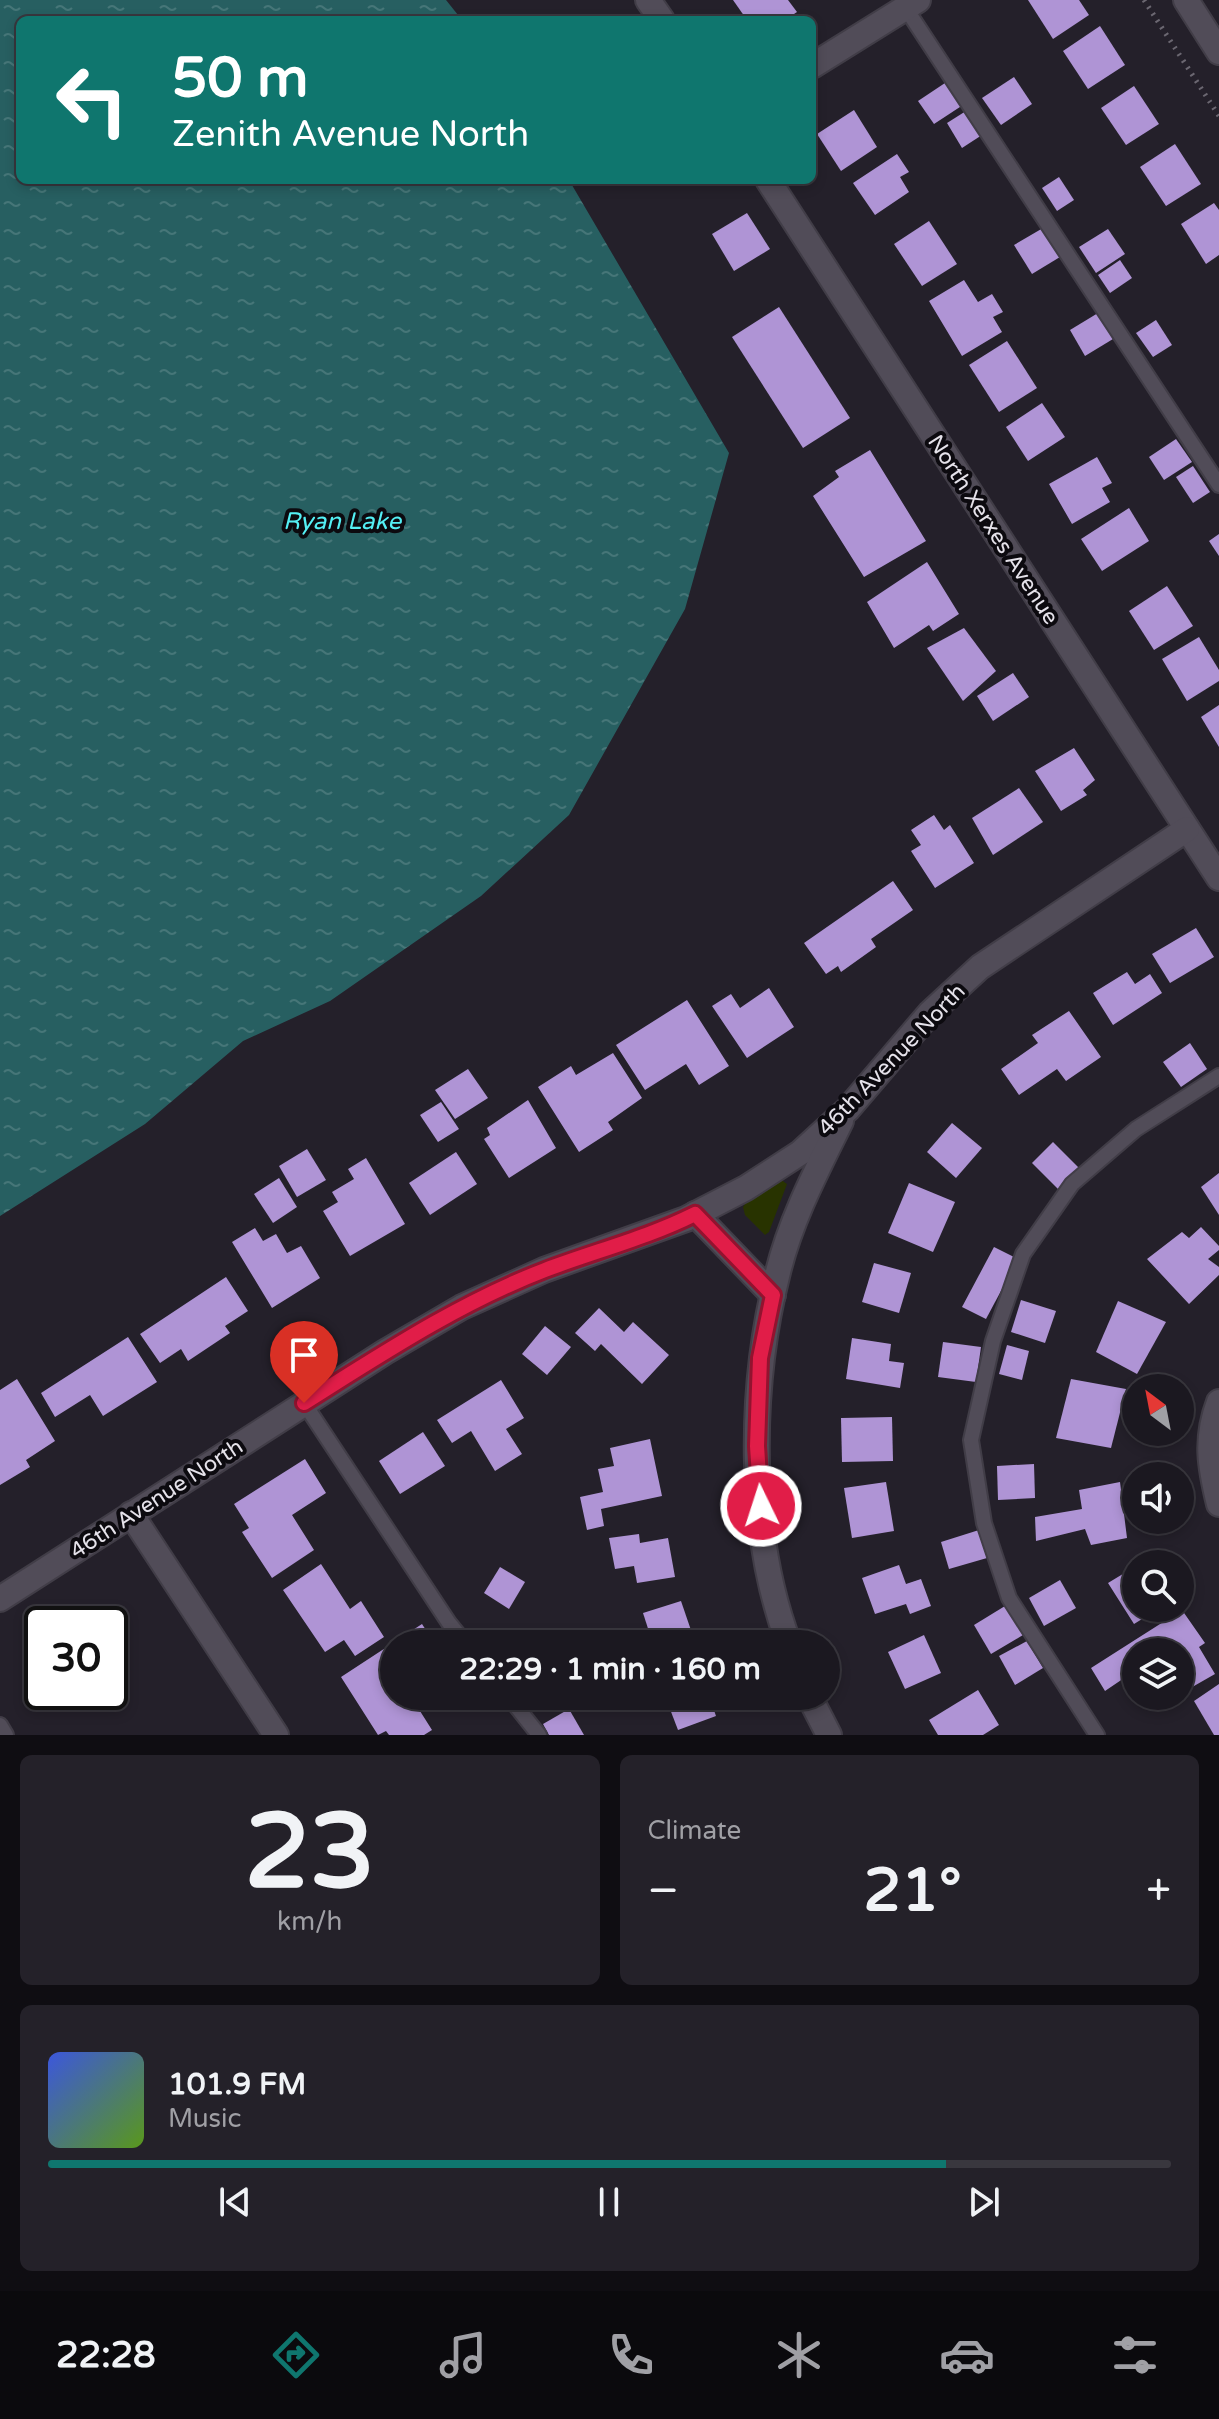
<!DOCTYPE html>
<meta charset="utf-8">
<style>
:root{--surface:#1b1820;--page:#242129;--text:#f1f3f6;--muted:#a0a0a5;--line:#39373e;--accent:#0f766e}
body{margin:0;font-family:"Varela Round",sans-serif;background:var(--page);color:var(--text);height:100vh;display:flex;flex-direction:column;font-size:30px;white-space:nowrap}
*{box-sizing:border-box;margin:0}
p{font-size:26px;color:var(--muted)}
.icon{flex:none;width:44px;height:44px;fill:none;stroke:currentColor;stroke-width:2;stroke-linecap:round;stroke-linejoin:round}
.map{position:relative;height:1735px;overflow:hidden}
.sheet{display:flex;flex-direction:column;gap:20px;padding:20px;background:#0f0d12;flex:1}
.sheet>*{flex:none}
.banner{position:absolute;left:16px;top:16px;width:800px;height:168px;border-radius:12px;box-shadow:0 4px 12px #0003,0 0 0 2px var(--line);background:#0f766e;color:#fff;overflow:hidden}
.needle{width:52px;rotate:328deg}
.controls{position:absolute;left:1122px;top:1374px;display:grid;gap:16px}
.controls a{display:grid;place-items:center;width:72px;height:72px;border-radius:50%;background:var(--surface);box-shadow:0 4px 12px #0003,0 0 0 2px var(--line);font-size:40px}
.speed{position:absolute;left:24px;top:1606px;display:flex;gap:16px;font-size:40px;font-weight:700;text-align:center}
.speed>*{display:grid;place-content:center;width:104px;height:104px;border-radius:50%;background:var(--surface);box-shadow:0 4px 12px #0003,0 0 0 2px var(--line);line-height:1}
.speed .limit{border:4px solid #111;border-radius:12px;background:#fff;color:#111}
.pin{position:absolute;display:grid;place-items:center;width:68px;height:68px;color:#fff;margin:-82px -34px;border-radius:50% 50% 50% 0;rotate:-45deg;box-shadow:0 0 8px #0007}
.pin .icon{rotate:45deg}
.me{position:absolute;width:88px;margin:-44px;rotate:356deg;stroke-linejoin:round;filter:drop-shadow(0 0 6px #0008)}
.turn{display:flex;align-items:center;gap:28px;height:168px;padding:0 24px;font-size:36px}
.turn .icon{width:104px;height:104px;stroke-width:2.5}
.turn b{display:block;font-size:56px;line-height:68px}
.big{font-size:60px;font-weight:700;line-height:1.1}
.sheet .tile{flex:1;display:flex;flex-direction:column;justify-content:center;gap:12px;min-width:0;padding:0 28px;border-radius:12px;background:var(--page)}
.sheet .dial{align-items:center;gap:0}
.dial b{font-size:104px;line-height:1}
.song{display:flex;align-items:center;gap:24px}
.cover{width:96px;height:96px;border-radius:12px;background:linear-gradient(135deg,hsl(230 70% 55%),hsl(90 70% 35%))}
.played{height:8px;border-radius:4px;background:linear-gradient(90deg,var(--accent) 80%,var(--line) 80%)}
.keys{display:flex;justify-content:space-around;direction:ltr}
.heat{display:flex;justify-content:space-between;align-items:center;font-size:44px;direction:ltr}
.sheet .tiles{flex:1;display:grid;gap:20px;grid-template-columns:1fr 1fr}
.tile:last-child{grid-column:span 2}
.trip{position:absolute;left:380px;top:1630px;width:460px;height:80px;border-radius:40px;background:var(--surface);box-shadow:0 4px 12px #0003,0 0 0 2px var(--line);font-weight:700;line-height:80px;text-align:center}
.tabs{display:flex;height:128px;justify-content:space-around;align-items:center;background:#0b0a0d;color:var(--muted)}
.tabs .icon{width:56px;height:56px}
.tabs .on{color:var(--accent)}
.tabs b{font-size:36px;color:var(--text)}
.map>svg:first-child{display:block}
.grass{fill:#283300}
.water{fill:url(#water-ripples)}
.building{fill:#af94d5}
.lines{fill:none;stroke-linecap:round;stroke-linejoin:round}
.lane-casing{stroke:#413d47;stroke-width:18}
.street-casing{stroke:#413d47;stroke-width:28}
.path{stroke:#6b6771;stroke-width:5;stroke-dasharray:2 6;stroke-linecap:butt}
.lane{stroke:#514c58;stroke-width:14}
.street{stroke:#514c58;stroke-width:24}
.route-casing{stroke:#92132f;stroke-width:20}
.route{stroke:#e11d48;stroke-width:14}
.labels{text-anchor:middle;stroke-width:8;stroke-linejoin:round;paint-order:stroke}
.street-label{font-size:22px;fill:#e5e2ea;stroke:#0c0a0f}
.water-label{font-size:24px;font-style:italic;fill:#54eff4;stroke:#0c0a0f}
</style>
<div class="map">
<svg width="1219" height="1735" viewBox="0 0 1219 1735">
<defs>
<pattern id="water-ripples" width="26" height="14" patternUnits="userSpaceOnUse" patternTransform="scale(2)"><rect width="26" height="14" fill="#275f61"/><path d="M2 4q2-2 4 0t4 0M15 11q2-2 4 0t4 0" fill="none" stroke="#467678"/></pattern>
</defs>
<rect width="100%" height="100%" fill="#24202a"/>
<path class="grass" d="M780,1179l7,5 -18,48 -4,3 -20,-20 -2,-8 6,-9z"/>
<path class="water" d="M0,0h446l16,20h-442v160h549l160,273 -44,156 -116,206 -88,81 -151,105 -87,40 -98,83 -145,92z"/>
<g class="building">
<path d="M733,0h55l9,12 -12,8h-38z"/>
<path d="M1028,0h51l10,15 -36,24z"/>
<path d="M1100,26l25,39 -37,24 -25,-38z"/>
<path d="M1014,77l18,27 -31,21 -19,-27z"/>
<path d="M948,81l15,24 -29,19 -16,-23z"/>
<path d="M1134,86l25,38 -33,21 -25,-37z"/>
<path d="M854,110l23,37 -36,24 -24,-37z"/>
<path d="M966,111l16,24 -20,13 -15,-25z"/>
<path d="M1175,144l26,40 -35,22 -26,-39z"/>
<path d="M897,154l12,18 -9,5 9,15 -34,23 -22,-32z"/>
<path d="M1059,177l15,23 -17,11 -15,-23z"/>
<path d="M1214,203l5,7v45l-13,9 -25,-40z"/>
<path d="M747,213l23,36 -36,22 -22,-37z"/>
<path d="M929,221l28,43 -35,22 -28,-42z"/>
<path d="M1043,228l17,29 -28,17 -18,-29z"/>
<path d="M1108,229l17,25 -29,19 -17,-26z"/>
<path d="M1120,260l12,18 -22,15 -12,-18z"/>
<path d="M964,280l14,22 14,-8 11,18 -10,5 9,15 -40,24 -33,-55z"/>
<path d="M779,307l71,111 -47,30 -71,-111z"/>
<path d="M1098,313l15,26 -28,17 -15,-26z"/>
<path d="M1156,320l16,25 -19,12 -17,-24z"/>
<path d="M1007,341l30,47 -38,24 -30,-47z"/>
<path d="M1042,403l23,34 -37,24 -22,-34z"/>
<path d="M1176,439l16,23 -28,18 -15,-23z"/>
<path d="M870,450l56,91 -62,36 -51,-81 26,-19 -4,-6z"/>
<path d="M1097,457l15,26 -10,5 8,14 -38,22 -23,-40z"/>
<path d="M1193,466l17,26 -17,11 -17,-26z"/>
<path d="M1129,508l20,33 -47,30 -21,-32z"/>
<path d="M1219,534v22l-10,-15z"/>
<path d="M927,562l32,52 -26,17 -4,-6 -35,23 -27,-46z"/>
<path d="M1167,586l26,40 -39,24 -25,-39z"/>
<path d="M964,628l32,43 -33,30 -36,-53z"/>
<path d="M1199,637l20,33v11l-32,20 -25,-42z"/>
<path d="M1013,673l16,24 -36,24 -16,-25z"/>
<path d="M1219,705v42l-18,-30z"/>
<path d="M1074,748l21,32 -12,10 4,5 -26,16 -26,-40z"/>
<path d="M1019,788l24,34 -50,33 -21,-37z"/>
<path d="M934,815l10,15 6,-5 24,38 -39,25 -24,-37 10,-6 -10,-15z"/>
<path d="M893,881l20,29 -42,29 5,8 -35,25 -3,-6 -12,8 -22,-31z"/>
<path d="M1196,928l18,29 -44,26 -18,-29z"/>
<path d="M1127,972l8,12 15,-10 12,19 -49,32 -20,-32z"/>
<path d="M769,988l25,39 -47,31 -35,-52 19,-12 9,14z"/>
<path d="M687,1000l42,66 -30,19 -13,-21 -41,26 -29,-45z"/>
<path d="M1069,1011l32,46 -35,24 -9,-12 -38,26 -18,-26 37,-26 -6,-8z"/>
<path d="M1190,1043l17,26 -26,18 -18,-25z"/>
<path d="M613,1053l29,45 -34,24 5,8 -34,22 -41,-65 33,-21 5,9z"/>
<path d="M468,1069l20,29 -33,21 -20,-29z"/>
<path d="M528,1100l28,48 -47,30 -25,-39 6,-4 -3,-7z"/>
<path d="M441,1102l18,27 -21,13 -18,-27z"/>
<path d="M952,1123l30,25 -26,30 -29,-26z"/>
<path d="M1053,1142l26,26 -21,21 -26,-26z"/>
<path d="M307,1149l19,31 -29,17 -18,-31z"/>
<path d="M456,1152l21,32 -47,31 -21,-32z"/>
<path d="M366,1158l39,66 -55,32 -27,-45 15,-9 -6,-10 22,-13 -6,-10z"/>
<path d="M1219,1173v42l-18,-28z"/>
<path d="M279,1178l18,29 -24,16 -19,-29z"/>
<path d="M909,1183l46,19 -22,50 -45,-19z"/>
<path d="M1201,1227l18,19v4l-11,9 11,8v8l-30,29 -42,-45 35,-27 7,6z"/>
<path d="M255,1228l8,13 13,-7 11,19 14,-7 19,32 -48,30 -40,-66z"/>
<path d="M994,1247l24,12 -32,60 -24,-12z"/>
<path d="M874,1263l37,10 -12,40 -37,-11z"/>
<path d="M226,1277l22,34 -23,15 5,7 -42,28 -7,-12 -21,14 -20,-29z"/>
<path d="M1021,1300l35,11 -11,32 -34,-11z"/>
<path d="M1118,1301l48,21 -29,52 -41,-22z"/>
<path d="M599,1308l25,24 9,-10 36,33 -27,29 -41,-40 -6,7 -20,-18z"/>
<path d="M545,1326l26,21 -24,28 -25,-21z"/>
<path d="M128,1337l29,45 -54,34 -13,-21 -35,22 -14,-24z"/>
<path d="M852,1338l39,6 -2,17 15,2 -4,25 -54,-9z"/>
<path d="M943,1342l38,5 -5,35 -38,-5z"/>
<path d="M1007,1345l22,6 -7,29 -23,-6z"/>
<path d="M17,1379l38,62 -29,19 4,7 -30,18v-95z"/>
<path d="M1071,1379l55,10 -15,59 -55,-10z"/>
<path d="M501,1380l23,38 -18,11 16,25 -27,17 -24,-40 -19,12 -15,-23z"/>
<path d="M892,1417l1,44 -51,1 -1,-44z"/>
<path d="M423,1432l22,34 -45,28 -21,-33z"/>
<path d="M650,1439l12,57 -61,13 3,17 -17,4 -7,-33 23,-5 -5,-23 16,-3 -4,-18z"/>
<path d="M305,1459l21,34 -34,22 22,35 -42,28 -30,-46 7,-4 -15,-24z"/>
<path d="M1034,1464l1,34 -37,2 -1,-34z"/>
<path d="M886,1482l8,49 -42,7 -8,-50z"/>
<path d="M1120,1482l7,56 -36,7 -6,-16 -49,12 -1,-24 47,-8 -3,-19z"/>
<path d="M979,1530l8,28 -38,11 -8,-27z"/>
<path d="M639,1534l1,9 28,-5 7,39 -38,6 -3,-17 -19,3 -6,-31z"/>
<path d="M321,1564l29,45 11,-8 23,36 -29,19 -11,-16 -19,12 -42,-62z"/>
<path d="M899,1565l7,19 15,-5 10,27 -21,8 -4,-10 -31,10 -13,-36z"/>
<path d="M1136,1566v42h24l-26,16 -26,-41z"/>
<path d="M500,1567l25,15 -16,27 -25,-16z"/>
<path d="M1060,1580l16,28 -32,18 -15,-28z"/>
<path d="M681,1601l14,41 -42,2 -10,-31z"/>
<path d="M1005,1606l18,29 -32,19 -17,-29z"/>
<path d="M1182,1610l23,33 -6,4 16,27 -35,20v-42h-44v18l-31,21 -14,-23z"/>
<path d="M422,1624l13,20h-41v52h30l6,8 -10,7 12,19 -8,5h-35l-3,-4 -8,4 -37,-58z"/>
<path d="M924,1635l17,38 -36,16 -17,-37z"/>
<path d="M1027,1641l16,27 -28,17 -16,-29z"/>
<path d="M1219,1684v51h-5l-20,-34z"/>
<path d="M978,1690l21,35 -16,10h-45l-9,-15z"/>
<path d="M559,1696h25l-22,9z"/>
<path d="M665,1696h44l7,20 -38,14z"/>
<path d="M1150,1696h27l-20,12z"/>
<path d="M569,1709l15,26h-35l-6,-11z"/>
</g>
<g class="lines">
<g class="lane-casing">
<g id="lane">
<path d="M903,4l316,481"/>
<path d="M304,1403l145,220 17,21"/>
<path d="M508,1696l31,39"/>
<path d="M0,1725l6,10"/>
<path d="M1097,1735l-88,-137 -25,-75 -13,-83 22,-99 30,-87 49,-70 64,-55 83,-53"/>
</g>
</g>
<g class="street-casing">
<g id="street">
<path d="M648,0l14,20"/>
<path d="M1186,0l33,52"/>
<path d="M812,66l106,-66"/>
<path d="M768,180l451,698"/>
<path d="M695,1214l78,81"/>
<path d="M1219,1402c-14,37 -9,65 0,102"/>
<path d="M131,1514l145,221"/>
<path d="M0,1599l385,-247 77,-45 82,-37 142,-51 60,-31 54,-35 48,-44 82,-96 50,-46 207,-138"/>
<path d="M789,1644c-42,-111 -40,-258 -11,-372 13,-53 39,-102 63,-151"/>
<path d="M809,1696l20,39"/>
</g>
</g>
<path class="path" d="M1144,0l75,116"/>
<use href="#lane" class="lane"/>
<use href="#street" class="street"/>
</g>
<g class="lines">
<g class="route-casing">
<path id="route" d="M304,1403c78,-49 155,-100 241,-133 50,-19 102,-32 150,-56l78,81 -13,63 -3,88 4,60"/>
</g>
<use href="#route" class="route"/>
</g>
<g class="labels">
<g class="street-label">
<text transform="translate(994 529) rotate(57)" y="8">North Xerxes Avenue</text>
<text transform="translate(891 1059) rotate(-46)" y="8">46th Avenue North</text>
<text transform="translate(156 1498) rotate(-33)" y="8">46th Avenue North</text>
</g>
<g class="water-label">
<text x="342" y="529">Ryan Lake</text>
</g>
</g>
</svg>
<div class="controls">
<a><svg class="needle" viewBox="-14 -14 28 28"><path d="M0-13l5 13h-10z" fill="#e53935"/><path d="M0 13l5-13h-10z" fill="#a0a0a5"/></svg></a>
<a><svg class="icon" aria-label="sound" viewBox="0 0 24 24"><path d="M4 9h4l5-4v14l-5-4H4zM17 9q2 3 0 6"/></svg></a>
<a><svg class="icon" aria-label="search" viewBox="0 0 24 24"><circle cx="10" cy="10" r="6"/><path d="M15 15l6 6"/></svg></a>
<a><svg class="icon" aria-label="layers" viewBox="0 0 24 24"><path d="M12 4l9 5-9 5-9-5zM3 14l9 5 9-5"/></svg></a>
</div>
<div class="speed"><div class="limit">30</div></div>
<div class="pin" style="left:304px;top:1403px;background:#d93025"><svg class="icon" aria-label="arrive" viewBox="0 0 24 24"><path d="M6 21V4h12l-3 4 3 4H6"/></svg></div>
<svg class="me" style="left:761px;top:1506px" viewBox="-20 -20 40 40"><circle r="17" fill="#e11d48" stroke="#fff" stroke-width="3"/><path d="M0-11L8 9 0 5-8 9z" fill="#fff"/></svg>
<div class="trip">22:29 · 1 min · 160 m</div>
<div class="banner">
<div class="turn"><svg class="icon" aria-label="left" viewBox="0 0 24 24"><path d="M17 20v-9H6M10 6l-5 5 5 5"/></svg><div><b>50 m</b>Zenith Avenue North</div></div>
</div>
</div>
<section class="sheet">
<div class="tiles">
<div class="tile dial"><b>23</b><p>km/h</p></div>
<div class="tile"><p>Climate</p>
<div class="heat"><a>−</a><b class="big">21°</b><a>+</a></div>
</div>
<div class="tile">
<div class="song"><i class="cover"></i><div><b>101.9 FM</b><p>Music</p></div></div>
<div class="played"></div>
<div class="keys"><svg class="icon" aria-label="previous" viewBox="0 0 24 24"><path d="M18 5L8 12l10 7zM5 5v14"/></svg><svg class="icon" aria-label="pause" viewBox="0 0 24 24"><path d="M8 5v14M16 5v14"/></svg><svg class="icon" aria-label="next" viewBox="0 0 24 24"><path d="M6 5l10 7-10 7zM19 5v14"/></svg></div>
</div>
</div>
</section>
<nav class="tabs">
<b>22:28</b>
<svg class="icon on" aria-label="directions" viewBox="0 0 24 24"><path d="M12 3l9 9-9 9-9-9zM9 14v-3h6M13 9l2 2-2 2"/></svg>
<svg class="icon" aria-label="music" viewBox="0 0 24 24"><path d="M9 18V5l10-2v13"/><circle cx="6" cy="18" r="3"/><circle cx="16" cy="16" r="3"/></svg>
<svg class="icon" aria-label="phone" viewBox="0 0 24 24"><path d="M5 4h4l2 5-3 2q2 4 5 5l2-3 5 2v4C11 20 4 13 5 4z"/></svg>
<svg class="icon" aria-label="climate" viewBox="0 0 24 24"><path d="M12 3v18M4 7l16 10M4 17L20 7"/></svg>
<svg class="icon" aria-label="car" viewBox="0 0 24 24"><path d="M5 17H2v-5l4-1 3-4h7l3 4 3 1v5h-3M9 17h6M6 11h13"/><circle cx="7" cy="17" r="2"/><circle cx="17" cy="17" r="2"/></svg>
<svg class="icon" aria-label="filters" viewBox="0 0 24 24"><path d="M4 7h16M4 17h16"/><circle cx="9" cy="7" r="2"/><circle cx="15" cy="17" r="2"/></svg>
</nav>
